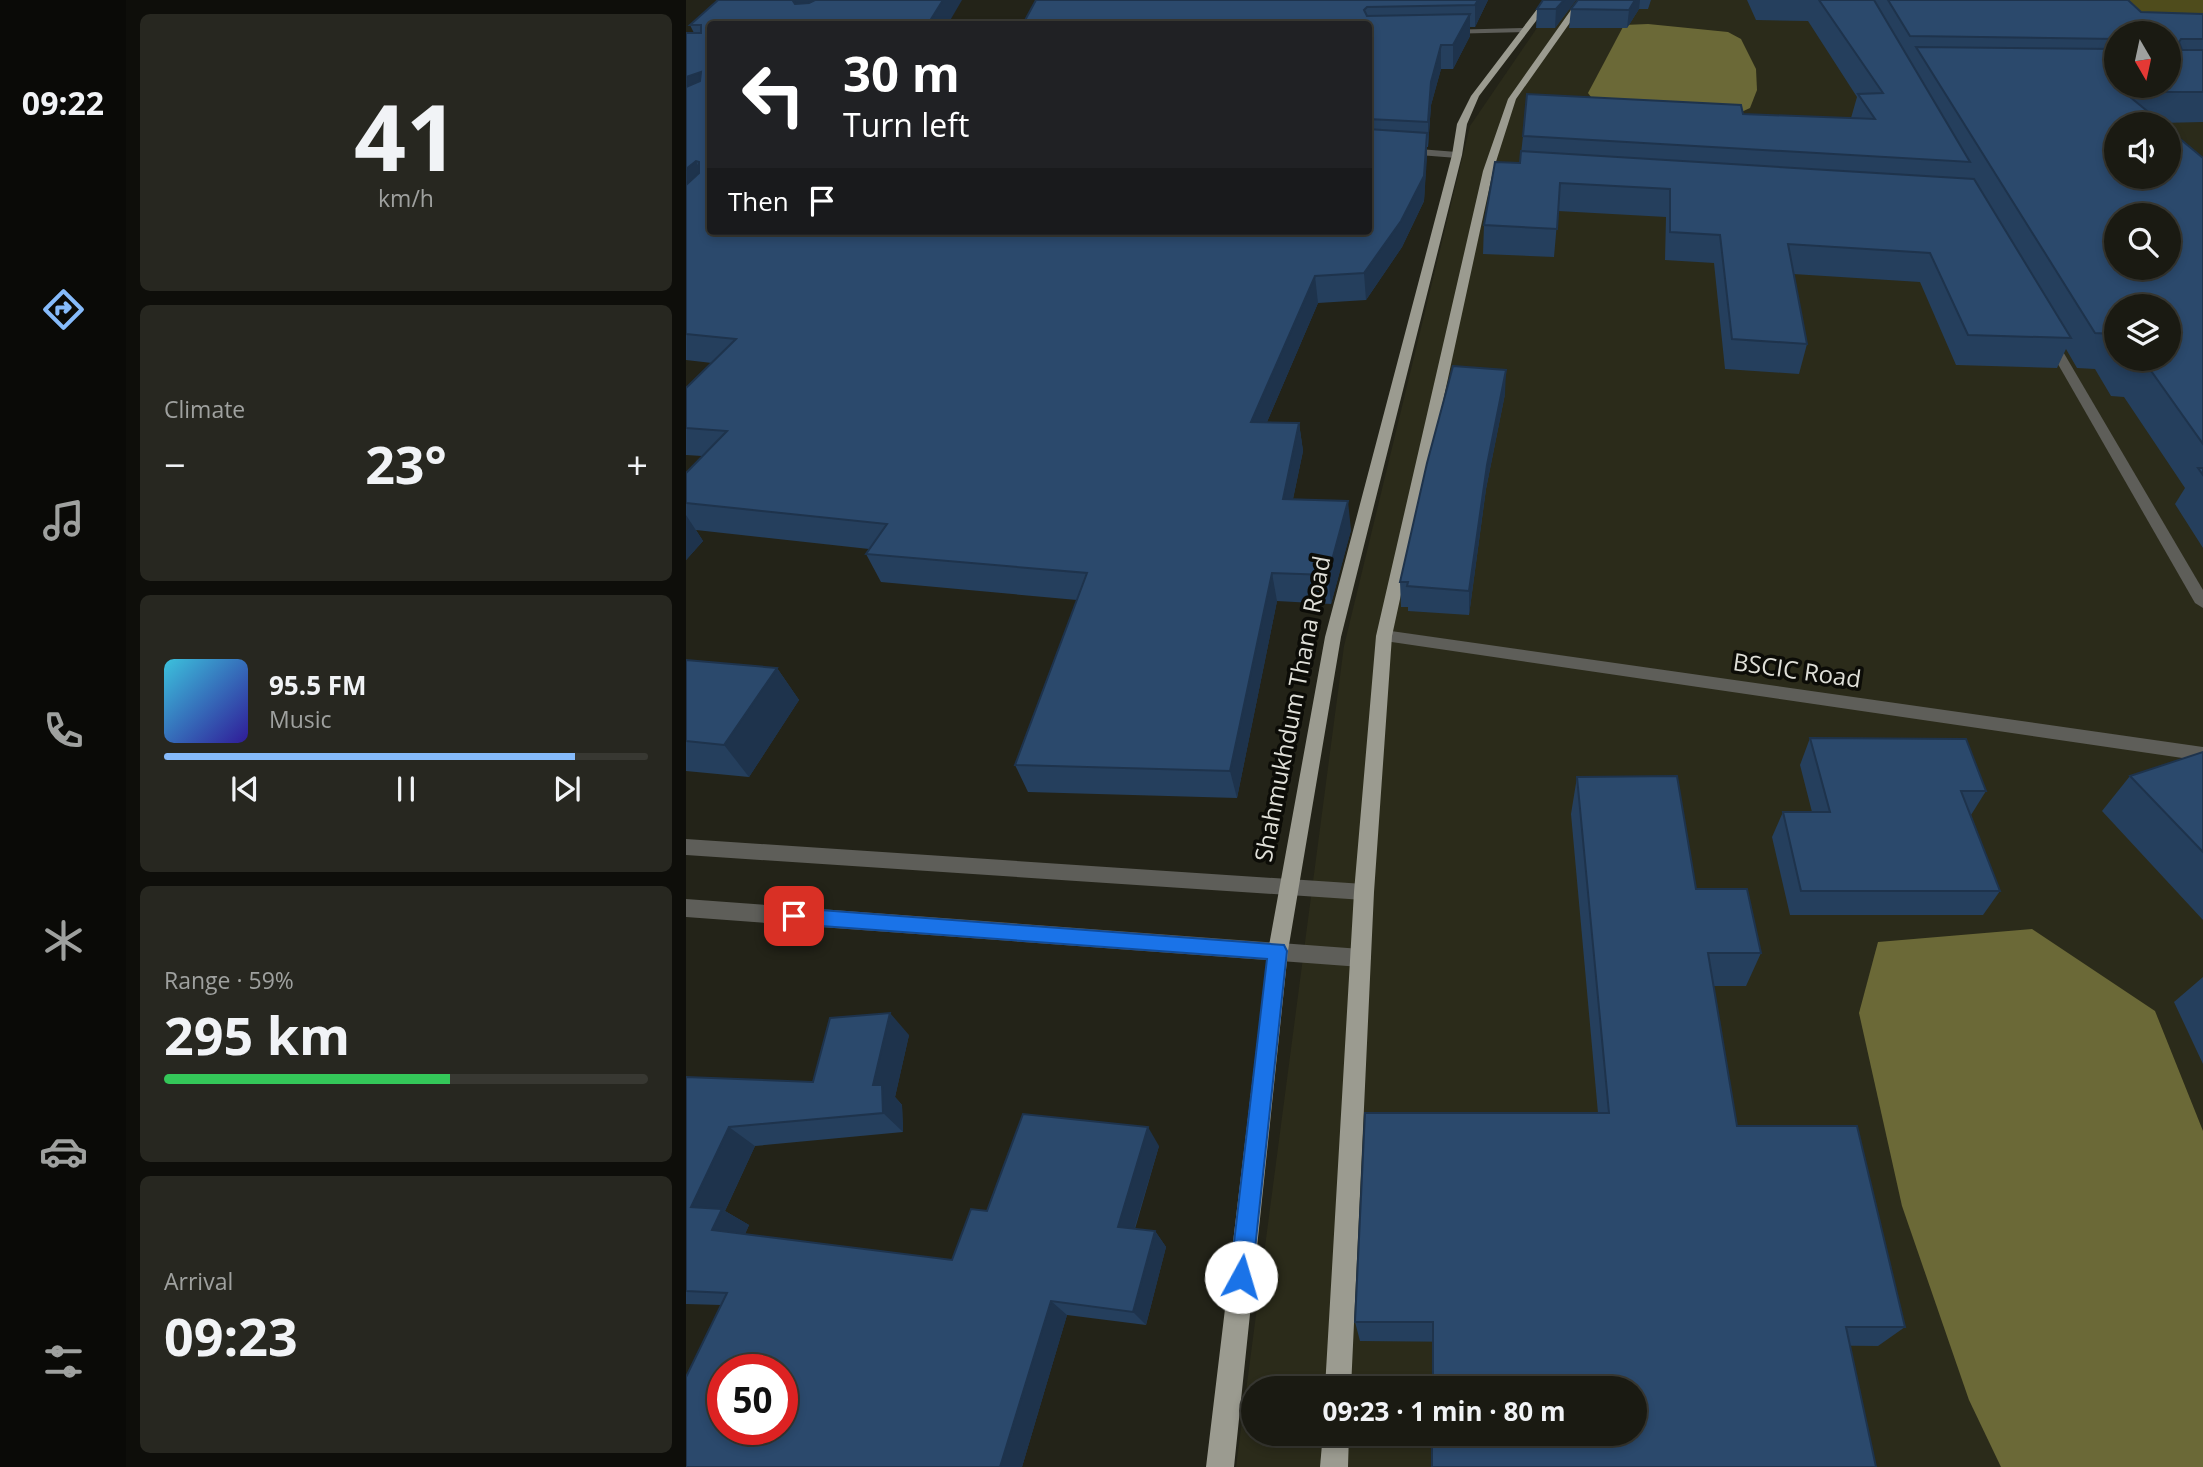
<!DOCTYPE html>
<meta charset="utf-8">
<style>
:root{--surface:#1a1a12;--page:#272720;--text:#f1f3f6;--muted:#9fa19f;--line:#383832;--accent:#86bbfb}
body{margin:0;font-family:"Open Sans",sans-serif;background:var(--page);color:var(--text);height:100vh;display:flex;flex-direction:column;font-size:26px;white-space:nowrap}
*{box-sizing:border-box;margin:0}
p{font-size:23px;color:var(--muted)}
.icon{flex:none;width:38px;height:38px;fill:none;stroke:currentColor;stroke-width:2;stroke-linecap:round;stroke-linejoin:round}
.map{position:relative;flex:1;overflow:hidden}
.details{display:flex;flex-direction:column;gap:14px;padding:14px;background:#0e0e0a;width:560px}
.details>*{flex:none}
.top-card{position:absolute;left:21px;top:21px;width:665px;height:214px;border-radius:7px;box-shadow:0 4px 10px #0003,0 0 0 2px var(--line);background:#202124;color:#fff;overflow:hidden}
.needle{width:46px;rotate:171deg}
.controls{position:absolute;left:1418px;top:21px;display:grid;gap:14px}
.controls a{display:grid;place-items:center;width:77px;height:77px;border-radius:50%;background:var(--surface);box-shadow:0 4px 10px #0003,0 0 0 2px var(--line);font-size:35px}
.speed{position:absolute;left:21px;top:1354px;display:flex;gap:14px;font-size:35px;font-weight:700;text-align:center}
.speed>*{display:grid;place-content:center;width:91px;height:91px;border-radius:50%;background:var(--surface);box-shadow:0 4px 10px #0003,0 0 0 2px var(--line);line-height:1}
.speed .limit{border:10px solid #d22;background:#fff;color:#111}
.pin{position:absolute;display:grid;place-items:center;width:60px;height:60px;color:#fff;margin:-30px;border-radius:14px;box-shadow:0 4px 10px #0006}
.me{position:absolute;width:77px;margin:-38px;rotate:6deg;stroke-linejoin:round;filter:drop-shadow(0 0 5px #0008)}
.turn{display:flex;align-items:center;gap:24px;height:147px;padding:0 21px;font-size:32px}
.turn .icon{width:91px;height:91px;stroke-width:2.5}
.turn b{display:block;font-size:49px;line-height:60px}
.then{display:flex;align-items:center;height:66px;padding:0 21px;background:#0003;gap:14px;font-size:26px}
.big{font-size:52px;font-weight:700;line-height:1.1}
.details .card{flex:1;display:flex;flex-direction:column;justify-content:center;gap:10px;min-width:0;padding:0 24px;border-radius:10px;background:var(--page)}
.details .dial{align-items:center;gap:0}
.dial b{font-size:91px;line-height:1}
.song{display:flex;align-items:center;gap:21px}
.cover{width:84px;height:84px;border-radius:10px;background:linear-gradient(135deg,hsl(190 70% 55%),hsl(250 70% 35%))}
.played{height:7px;border-radius:4px;background:linear-gradient(90deg,var(--accent) 85%,var(--line) 85%)}
.keys{display:flex;justify-content:space-around;direction:ltr}
.heat{display:flex;justify-content:space-between;align-items:center;font-size:38px;direction:ltr}
.charge{height:10px;border-radius:5px;background:linear-gradient(90deg,#34c759 59%,var(--line) 0)}
.trip{position:absolute;left:555px;top:1376px;width:406px;height:70px;border-radius:35px;background:var(--surface);box-shadow:0 4px 10px #0003,0 0 0 2px var(--line);font-weight:700;line-height:70px;text-align:center}
main{display:flex;flex:1;min-height:0}
.menu{display:flex;flex-direction:column;width:126px;justify-content:space-around;align-items:center;background:#0a0a07;color:var(--muted)}
.menu .icon{width:49px;height:49px}
.menu .selected{color:var(--accent)}
.menu b{font-size:32px;color:var(--text)}
.map>svg:first-child{display:block}
.built{fill:#2b2b1a;fill-rule:evenodd}
.green{fill:#4f4c1c}
.water{fill:#6b6937}
.lines{fill:none;stroke-linecap:round;stroke-linejoin:round}
.minor{fill:#5e5e59;fill-rule:evenodd}
.major{fill:#9b9b90;fill-rule:evenodd}
.wall{fill:#253f5d;fill-rule:evenodd}
.shaded-wall{fill:#1e334c}
.building{fill:#2b496c;stroke:#1e334c;stroke-width:2;fill-rule:evenodd}
.route{fill:#1a73e8;stroke:#114b97;stroke-width:2}
.labels{text-anchor:middle;stroke-width:7;stroke-linejoin:round;paint-order:stroke}
.street-label{font-size:24px;fill:#dfdfd8;stroke:#0c0c07}
</style>
<main>
<nav class="menu">
<b>09:22</b>
<svg class="icon selected" aria-label="directions" viewBox="0 0 24 24"><path d="M12 3l9 9-9 9-9-9zM9 14v-3h6M13 9l2 2-2 2"/></svg>
<svg class="icon" aria-label="music" viewBox="0 0 24 24"><path d="M9 18V5l10-2v13"/><circle cx="6" cy="18" r="3"/><circle cx="16" cy="16" r="3"/></svg>
<svg class="icon" aria-label="phone" viewBox="0 0 24 24"><path d="M5 4h4l2 5-3 2q2 4 5 5l2-3 5 2v4C11 20 4 13 5 4z"/></svg>
<svg class="icon" aria-label="climate" viewBox="0 0 24 24"><path d="M12 3v18M4 7l16 10M4 17L20 7"/></svg>
<svg class="icon" aria-label="car" viewBox="0 0 24 24"><path d="M5 17H2v-5l4-1 3-4h7l3 4 3 1v5h-3M9 17h6M6 11h13"/><circle cx="7" cy="17" r="2"/><circle cx="17" cy="17" r="2"/></svg>
<svg class="icon" aria-label="filters" viewBox="0 0 24 24"><path d="M4 7h16M4 17h16"/><circle cx="9" cy="7" r="2"/><circle cx="15" cy="17" r="2"/></svg>
</nav>
<section class="details">
<div class="card dial"><b>41</b><p>km/h</p></div>
<div class="card"><p>Climate</p>
<div class="heat"><a>−</a><b class="big">23°</b><a>+</a></div>
</div>
<div class="card">
<div class="song"><i class="cover"></i><div><b>95.5 FM</b><p>Music</p></div></div>
<div class="played"></div>
<div class="keys"><svg class="icon" aria-label="previous" viewBox="0 0 24 24"><path d="M18 5L8 12l10 7zM5 5v14"/></svg><svg class="icon" aria-label="pause" viewBox="0 0 24 24"><path d="M8 5v14M16 5v14"/></svg><svg class="icon" aria-label="next" viewBox="0 0 24 24"><path d="M6 5l10 7-10 7zM19 5v14"/></svg></div>
</div>
<div class="card"><p>Range · 59%</p><b class="big">295 km</b><div class="charge"></div></div>
<div class="card"><p>Arrival</p><b class="big">09:23</b></div>
</section>
<div class="map">
<svg width="1517" height="1467" viewBox="0 0 1517 1467">
<rect width="100%" height="100%" fill="#232318"/>
<path class="built" d="M870,0h647v1467h-967l108,-821 126,-520zM1430,33h52v53h-52zM1430,124h52v53h-52zM1430,215h52v53h-52zM1430,306h52v53h-52zM567,1388h381v45h-381z"/>
<path class="green" d="M1416,0h101v35z"/>
<g class="water">
<path d="M962,24l80,8 13,7 15,30 1,21 -7,18 -15,7 -135,-6 -12,-16 36,-68z"/>
<path d="M1346,929l123,82 48,120v336h-202l-32,-67 -67,-194 -43,-193 19,-71z"/>
</g>
<g class="lines">
<g class="minor">
<path d="M837,28l3,4 -81,2 -4,-2 4,-2z"/>
<path d="M682,145l89,7 5,3 -5,3 -89,-7z"/>
<path d="M1363,334l6,4 148,252v18l-8,-5 -152,-265z"/>
<path d="M698,630l819,117v14l-825,-121 -2,-4z"/>
<path d="M0,839l678,45 7,2 3,6 -3,6 -7,2 -678,-45z"/>
<path d="M0,899l675,50 7,2 3,7 -3,7 -7,2 -675,-50z"/>
</g>
<g class="major">
<path d="M858,0h8l-73,96 -12,28 -5,31 -121,482 -53,314 -54,516h-28l62,-516 57,-314 127,-482 5,-31 14,-28z"/>
<path d="M892,0h8l-70,99 -23,72 -101,465 -18,256 -23,496h-26l29,-496 22,-256 107,-465 25,-72z"/>
<path d="M637,1433h26l-1,34h-28z"/>
</g>
</g>
<g class="wall">
<path d="M802,0l-13,27h-5v9l-17,33h-12l-10,36 -3,42h-1l-3,54 -22,46 -36,53 -48,3 -51,119 32,1 4,28 -10,48 58,31 -20,74 -54,-3 -40,197 -209,-6 -13,-27 62,-165 -196,-18 -15,-28 3,-5 -173,-19 7,11 -17,19v-87l16,-17 -16,-1v-67l26,-25 -26,-3v-327h8l-4,-8 20,-1 658,207v-207h-345z"/>
<path d="M890,0l-21,28h-19l1,-19z"/>
<path d="M892,0h73l-3,9h-9l-12,19h-58l2,-19z"/>
<path d="M1061,0h381l13,12 62,2v108l-42,1 42,35v390l-28,-44 10,-16 -61,-91 -13,-1 -16,-27 -18,-1 -11,-19 -9,19 -101,-3 -36,-83 -127,-8 14,70 -8,30 -74,-5 -11,-106 -49,-3 1,-43 -108,-6 -4,46 -71,-3 1,-29 36,-62 3,-27 220,-22 108,4 6,-21 -49,-76 -52,-1zM1430,33h52l-52,53zM1430,306l52,53h-52z"/>
<path d="M819,394l-19,95 -17,126 -61,-4v-4h-7l-1,-25z"/>
<path d="M0,660l91,8 22,32 -50,77 -63,-6z"/>
<path d="M1124,738l176,53 -15,24 29,76 -17,24h-193l-18,-78 11,-25h29l-12,-47z"/>
<path d="M1517,752v168l-101,-109 28,-35z"/>
<path d="M891,777l119,112 65,64 -15,33h-33l24,140 168,201 -27,19 -518,-5 -5,-19 243,-209 -27,-299z"/>
<path d="M1517,977v87l-29,-62z"/>
<path d="M223,1035l-14,62 7,8 1,27 -148,14 -30,65 24,14 -4,9 207,26 35,-49 172,-65 -24,83 20,2 11,16 -20,78 -79,-10 -45,152h-336l35,-162 -35,-1v-227l127,5z"/>
</g>
<g class="shaded-wall">
<path d="M109,0h40l-34,23 -8,-22z"/>
<path d="M257,0h19l-14,24h-20z"/>
<path d="M792,0h10l-13,27v-22z"/>
<path d="M878,0h12l-21,28 1,-19z"/>
<path d="M949,0h5l-1,9 -12,19 2,-18z"/>
<path d="M784,14v22l-17,33v-24z"/>
<path d="M755,45v24l-10,36 -3,42v-25l3,-40z"/>
<path d="M15,72l9,20 -24,13v-28z"/>
<path d="M741,133v25l-3,43 -22,46 -36,53 -2,-27z"/>
<path d="M10,161l12,26 -22,18v-36z"/>
<path d="M629,276l3,27 -63,147 -4,-28z"/>
<path d="M820,370l-1,24 -19,95 -17,126v-24l18,-126z"/>
<path d="M613,423l4,28 -16,76 -4,-28z"/>
<path d="M662,501l3,29 -20,74 -3,-29z"/>
<path d="M0,515l17,26 -17,19z"/>
<path d="M586,573l5,28 -40,197 -7,-27z"/>
<path d="M91,668l22,32 -50,77 -25,-32z"/>
<path d="M204,1013l19,22 -14,62 7,8 1,27 -20,-19 -10,-28z"/>
<path d="M43,1127l26,19 -30,65 24,14 -9,21 -28,-16 -21,-23z"/>
<path d="M462,1127l11,19 -29,97 -12,-16z"/>
<path d="M469,1231l11,16 -20,78 -13,-13z"/>
<path d="M365,1301l16,14 -45,152h-22z"/>
</g>
<g class="building">
<path d="M32,0h77l-2,1 2,3 14,-1 6,-3h128l-15,24h-218v207h658v-102l59,4 -3,43 -23,45 -37,52 -49,3 -64,146 48,1 -16,76 65,2 -20,74 -56,-2 -42,198 -215,-6 72,-192 -221,-19 21,-30 -201,-21v-30l41,-42 -41,-3v-40l50,-49 -50,-5v-149l13,-12v-11l-3,-1 -10,8v-82l14,-6 1,-9 -15,5v-44h15v-8h-11z"/>
<path d="M350,0h442l-3,5 -108,2 -3,3 3,6 103,-2 -17,31h-12l-10,37 -3,40 -60,-3v-95h-345z"/>
<path d="M857,0h21l-8,9h-19z"/>
<path d="M892,0h57l-6,10 -58,-1z"/>
<path d="M1133,0h55l96,162 -447,-26 4,-42 214,11 2,9 132,5 -17,-25 25,-1z"/>
<path d="M1202,0h240l13,12 62,2v25h-22l-2,3 3,8h21v42h-79l39,32h-47v53h52v-48l35,29v286l-59,-83h-14l-1,-2h39v-53h-52v32l-3,-4 -18,-1 -179,-286 200,2v37h52v-53h-52v6l-206,-3zM1430,215h52v53h-52z"/>
<path d="M835,151l453,28 97,159 -103,-3 -38,-82 -142,-9 19,100 -75,-5 -12,-104 -50,-3v-43l-110,-6 -3,46 -73,-4 11,-63 25,1z"/>
<path d="M767,366l53,4 -19,95 -18,126 -62,-5 1,-4h-8l27,-119z"/>
<path d="M1512,468h5v7z"/>
<path d="M0,660l91,8 -53,77 -38,-4z"/>
<path d="M1124,738l156,1 20,52h-25l39,100h-199l-18,-79h47z"/>
<path d="M1517,752v100l-73,-76z"/>
<path d="M991,776l19,113h51l14,64h-53l29,173h120l48,201h-59l30,140h-444v-34h202v-45h-201v-66h-78l10,-209h244l-32,-336z"/>
<path d="M204,1013l-17,72h9l1,28 -154,14 -38,80 31,2 -10,21 240,30 19,-51 16,2 36,-97 125,13 -30,100 37,4 -22,81 -82,-11 -51,166h-314v-90l41,-84 -41,-2v-214l127,5 17,-64zM37,1370h59v60h-59z"/>
</g>
<path class="route" d="M108,908l490,37 3,6 -35,326 -3,8 -8,3 -8,-3 -3,-8 37,-318 -473,-35 -7,-3 -2,-5 2,-6z"/>
<g class="labels">
<g class="street-label">
<text transform="translate(1111 671) rotate(8)" y="8">BSCIC Road</text>
<text transform="translate(607 709) rotate(-79)" y="8">Shahmukhdum Thana Road</text>
</g>
</g>
</svg>
<div class="controls">
<a><svg class="needle" viewBox="-14 -14 28 28"><path d="M0-13l5 13h-10z" fill="#e53935"/><path d="M0 13l5-13h-10z" fill="#9fa19f"/></svg></a>
<a><svg class="icon" aria-label="sound" viewBox="0 0 24 24"><path d="M4 9h4l5-4v14l-5-4H4zM17 9q2 3 0 6"/></svg></a>
<a><svg class="icon" aria-label="search" viewBox="0 0 24 24"><circle cx="10" cy="10" r="6"/><path d="M15 15l6 6"/></svg></a>
<a><svg class="icon" aria-label="layers" viewBox="0 0 24 24"><path d="M12 4l9 5-9 5-9-5zM3 14l9 5 9-5"/></svg></a>
</div>
<div class="speed"><div class="limit">50</div></div>
<div class="pin" style="left:108px;top:916px;background:#d93025"><svg class="icon" aria-label="arrive" viewBox="0 0 24 24"><path d="M6 21V4h12l-3 4 3 4H6"/></svg></div>
<svg class="me" style="left:555px;top:1277px" viewBox="-20 -20 40 40"><circle r="19" fill="#fff"/><path d="M0-13L10 11 0 6-10 11z" fill="#1a73e8"/></svg>
<div class="trip">09:23 · 1 min · 80 m</div>
<div class="top-card">
<div class="turn"><svg class="icon" aria-label="left" viewBox="0 0 24 24"><path d="M17 20v-9H6M10 6l-5 5 5 5"/></svg><div><b>30 m</b>Turn left</div></div>
<div class="then">Then<svg class="icon" aria-label="arrive" viewBox="0 0 24 24"><path d="M6 21V4h12l-3 4 3 4H6"/></svg></div>
</div>
</div>
</main>
